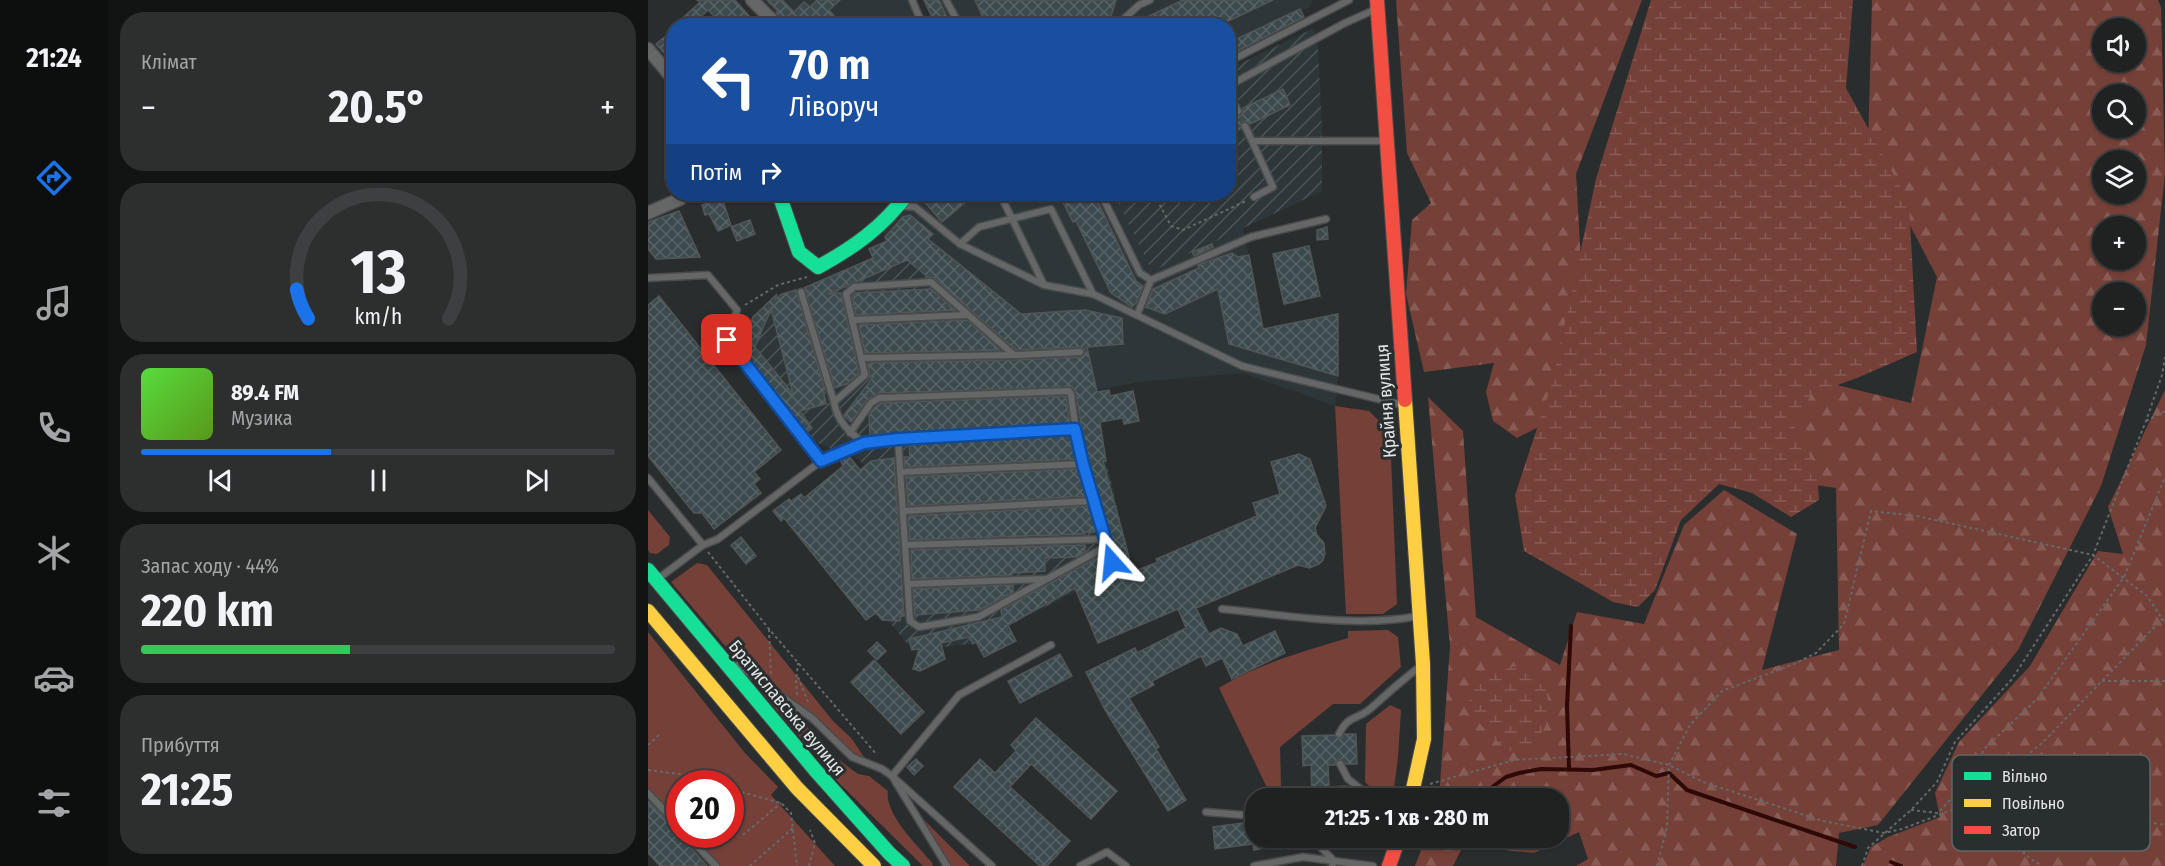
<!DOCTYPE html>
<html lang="uk">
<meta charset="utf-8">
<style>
:root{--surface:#202222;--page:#2d2f2f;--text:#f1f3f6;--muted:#a2a4a5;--line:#3d3f40;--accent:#1a73e8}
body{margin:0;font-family:"Fira Sans Condensed",sans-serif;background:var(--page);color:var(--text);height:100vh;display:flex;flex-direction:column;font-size:22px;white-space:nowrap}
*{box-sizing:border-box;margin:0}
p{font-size:20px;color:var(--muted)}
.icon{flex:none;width:33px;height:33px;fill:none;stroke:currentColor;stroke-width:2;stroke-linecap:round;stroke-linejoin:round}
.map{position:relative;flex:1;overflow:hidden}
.sheet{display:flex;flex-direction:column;gap:12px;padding:12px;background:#121313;width:540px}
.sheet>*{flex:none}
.top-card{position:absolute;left:18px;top:18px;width:570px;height:183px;border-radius:24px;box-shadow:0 2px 4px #0004,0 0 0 2px var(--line);background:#1a4fa0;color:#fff;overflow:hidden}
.tools{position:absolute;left:1444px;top:18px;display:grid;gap:12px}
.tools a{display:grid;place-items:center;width:54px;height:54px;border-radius:50%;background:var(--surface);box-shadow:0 2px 4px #0004,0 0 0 2px var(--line);font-size:30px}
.speed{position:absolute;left:18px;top:770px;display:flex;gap:12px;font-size:30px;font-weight:700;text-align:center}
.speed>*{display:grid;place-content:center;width:78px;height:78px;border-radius:50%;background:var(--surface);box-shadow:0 2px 4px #0004,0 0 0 2px var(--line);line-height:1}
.speed .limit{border:9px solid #d22;background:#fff;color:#111}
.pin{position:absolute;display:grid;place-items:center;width:51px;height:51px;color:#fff;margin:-26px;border-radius:12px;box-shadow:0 3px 9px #0006}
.me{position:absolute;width:66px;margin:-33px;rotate:342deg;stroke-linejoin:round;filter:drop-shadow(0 0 4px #0008)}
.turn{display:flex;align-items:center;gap:21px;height:126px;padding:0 24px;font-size:27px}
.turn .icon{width:78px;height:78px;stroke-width:2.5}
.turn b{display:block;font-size:42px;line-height:51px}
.then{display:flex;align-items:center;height:57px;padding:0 24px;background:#0003;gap:12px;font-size:22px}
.big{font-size:45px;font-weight:700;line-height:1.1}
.sheet .card{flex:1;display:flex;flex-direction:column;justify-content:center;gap:9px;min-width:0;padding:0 21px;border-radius:24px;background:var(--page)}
.sheet .dial{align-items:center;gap:0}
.dial svg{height:156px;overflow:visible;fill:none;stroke:var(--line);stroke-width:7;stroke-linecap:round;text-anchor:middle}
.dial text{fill:var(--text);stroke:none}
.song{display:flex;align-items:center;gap:18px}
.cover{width:72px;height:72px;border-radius:9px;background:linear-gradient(135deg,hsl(110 70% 55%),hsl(90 70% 35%))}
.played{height:6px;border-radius:3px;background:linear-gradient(90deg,var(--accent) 40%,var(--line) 40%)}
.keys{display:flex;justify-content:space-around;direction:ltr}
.heat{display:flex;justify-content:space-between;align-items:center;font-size:33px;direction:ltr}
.charge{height:9px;border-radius:4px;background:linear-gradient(90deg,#34c759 44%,var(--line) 0)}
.trip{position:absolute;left:597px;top:788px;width:324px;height:60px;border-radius:24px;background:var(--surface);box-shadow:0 2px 4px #0004,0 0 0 2px var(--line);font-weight:700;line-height:60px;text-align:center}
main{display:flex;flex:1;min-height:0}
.tab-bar{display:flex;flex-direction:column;width:108px;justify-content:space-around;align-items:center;background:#0d0e0e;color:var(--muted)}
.tab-bar .icon{width:42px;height:42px}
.tab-bar .active{color:var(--accent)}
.tab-bar b{font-size:27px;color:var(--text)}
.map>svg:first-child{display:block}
.built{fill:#2d3739}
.industrial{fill:url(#industrial-furrows)}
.green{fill:#744038}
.forest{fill:url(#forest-firs);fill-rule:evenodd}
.wetland{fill:url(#wetland-marsh)}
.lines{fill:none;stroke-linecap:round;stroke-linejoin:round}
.stream{stroke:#2e0906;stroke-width:4}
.building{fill:url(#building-cross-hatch);stroke:#525556;stroke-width:1.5;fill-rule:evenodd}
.lane-casing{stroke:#494b4c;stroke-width:9}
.street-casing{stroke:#494b4c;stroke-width:15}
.fast-casing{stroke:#494b4c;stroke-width:16}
.slow-casing{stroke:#494b4c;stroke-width:16}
.jam-casing{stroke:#494b4c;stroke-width:16}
.path{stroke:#666869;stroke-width:2;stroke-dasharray:3 3;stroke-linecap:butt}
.lane{stroke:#656767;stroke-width:6}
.street{stroke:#656767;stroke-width:12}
.fast{stroke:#16e098;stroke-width:14}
.slow{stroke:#ffcf43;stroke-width:14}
.jam{stroke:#f24e42;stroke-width:14}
.route-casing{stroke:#114b97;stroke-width:15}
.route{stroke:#1a73e8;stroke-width:10}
.labels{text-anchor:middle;stroke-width:6;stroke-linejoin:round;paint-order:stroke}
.street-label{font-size:18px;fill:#e2e5e6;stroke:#292e2f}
.key{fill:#292e2f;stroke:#606566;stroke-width:1.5}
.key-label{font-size:16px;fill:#e2e5e6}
</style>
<main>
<nav class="tab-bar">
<b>21:24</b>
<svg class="icon active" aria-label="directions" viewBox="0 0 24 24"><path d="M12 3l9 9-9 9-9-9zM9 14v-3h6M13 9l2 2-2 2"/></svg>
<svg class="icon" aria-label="music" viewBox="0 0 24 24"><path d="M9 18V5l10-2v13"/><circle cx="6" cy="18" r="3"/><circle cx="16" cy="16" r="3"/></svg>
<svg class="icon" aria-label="phone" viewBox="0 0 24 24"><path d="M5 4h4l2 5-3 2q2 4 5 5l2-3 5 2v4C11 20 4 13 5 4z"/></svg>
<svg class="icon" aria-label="climate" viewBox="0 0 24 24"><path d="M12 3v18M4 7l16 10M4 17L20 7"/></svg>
<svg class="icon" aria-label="car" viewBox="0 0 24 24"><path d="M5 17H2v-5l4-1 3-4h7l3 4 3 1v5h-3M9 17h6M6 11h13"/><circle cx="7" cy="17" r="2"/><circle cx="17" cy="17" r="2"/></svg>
<svg class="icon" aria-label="filters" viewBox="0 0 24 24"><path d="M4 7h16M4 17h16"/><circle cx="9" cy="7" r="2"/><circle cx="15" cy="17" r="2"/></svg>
</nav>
<section class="sheet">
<div class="card"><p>Клімат</p>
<div class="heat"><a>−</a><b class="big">20.5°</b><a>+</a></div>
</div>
<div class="card dial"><svg viewBox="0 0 100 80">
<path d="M14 69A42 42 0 1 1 86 69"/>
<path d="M14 69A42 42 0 0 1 8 54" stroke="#1a73e8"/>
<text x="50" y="56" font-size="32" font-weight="700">13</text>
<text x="50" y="72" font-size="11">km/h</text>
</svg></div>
<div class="card">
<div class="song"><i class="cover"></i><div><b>89.4 FM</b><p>Музика</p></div></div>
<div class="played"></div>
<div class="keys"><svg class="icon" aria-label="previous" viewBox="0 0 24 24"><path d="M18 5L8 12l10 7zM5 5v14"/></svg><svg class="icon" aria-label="pause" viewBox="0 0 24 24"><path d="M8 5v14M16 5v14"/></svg><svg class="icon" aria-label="next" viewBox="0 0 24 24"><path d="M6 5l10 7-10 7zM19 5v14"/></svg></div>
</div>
<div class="card"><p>Запас ходу · 44%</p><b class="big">220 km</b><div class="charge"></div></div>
<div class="card"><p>Прибуття</p><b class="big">21:25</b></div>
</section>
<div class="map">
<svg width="1517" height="866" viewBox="0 0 1517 866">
<defs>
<pattern id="industrial-furrows" width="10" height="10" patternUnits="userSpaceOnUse" patternTransform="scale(1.5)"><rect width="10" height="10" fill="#2d3739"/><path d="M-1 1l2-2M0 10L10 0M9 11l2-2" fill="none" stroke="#4b5456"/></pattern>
<pattern id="forest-firs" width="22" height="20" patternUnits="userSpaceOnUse" patternTransform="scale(1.5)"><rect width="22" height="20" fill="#744038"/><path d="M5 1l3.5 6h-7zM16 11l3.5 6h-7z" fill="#885b55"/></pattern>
<pattern id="wetland-marsh" width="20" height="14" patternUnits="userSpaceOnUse" patternTransform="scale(1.5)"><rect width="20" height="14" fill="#744038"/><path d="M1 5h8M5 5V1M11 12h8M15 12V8" fill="none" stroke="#885b55"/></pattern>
<pattern id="building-cross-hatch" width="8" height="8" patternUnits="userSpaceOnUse" patternTransform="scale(1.5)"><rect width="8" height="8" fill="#3c4a4d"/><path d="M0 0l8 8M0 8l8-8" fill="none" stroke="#586467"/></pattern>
</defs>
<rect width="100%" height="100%" fill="#2a2d2e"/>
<g class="built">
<path d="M115,0h145l11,25h-129z"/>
<path d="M275,0h390l-3,7 -81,38 -1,-19 -293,-1z"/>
<path d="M270,194h196l38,76 91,-42 20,101 75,-15v62l-3,30 -92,-33 -105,9 -42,8 -7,-33 -2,-23 -64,4 -116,-95 -34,15 -4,-9 17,-8 -5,-14z"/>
</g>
<g class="industrial">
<path d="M666,28l4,18 4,83v62l-170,80 -38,-77h114l1,-125z"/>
<path d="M259,243l116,95 64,-4 2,23 17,104 25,102 -158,81 -61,6 -24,-30 -13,-145 -30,-28 -9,4 -26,-11 -68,-85 -1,-7 12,-31 29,-23 23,-7z"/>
</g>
<g class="green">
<path d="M687,406l34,5 21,21 7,172 -14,10h-37z"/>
<path d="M0,510l22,27 -1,8 -12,9 -7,-1 -2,-3z"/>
<path d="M49,563l10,2 126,156 19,18 14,21 -9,-3 -14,-10 -28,-29 -78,-58 -66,-78z"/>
<path d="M740,630l10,7 3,30 -41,37h-27l-53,43 1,39 8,12h-17l-53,-110c36,-23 88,-38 129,-50v-7z"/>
<path d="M0,632l97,121 33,34 -7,8 64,71h-118l-30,-32h43v-51h-50l-1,43 -31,-35z"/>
<path d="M115,694l22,12 33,31 13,17 27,20 11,2 19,15c-4,23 30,55 45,73l-1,2h-9l-84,-83z"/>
<path d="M742,705l11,5 -3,47 -5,40 -11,1 -17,-16 1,-58z"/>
<path d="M271,815l51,51h-21z"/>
<path d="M686,837h43l-15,12 -20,-6z"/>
</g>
<g class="forest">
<path d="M748,0h246l-66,174 5,89 -33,159 -31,16 -24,-17 -7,-29 8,-29 -70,9 -18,-78 6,-74 19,-17 -24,-50z"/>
<path d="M1224,0h286l3,7 4,167 -19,171 -45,141 -83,164 -140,175 -39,8 -3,33h-260l12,-7 -9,-27 -45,21 -71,-7 -10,20h-38l11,-29h132v-39h-119l11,-151 -22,-250 35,34 13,186 84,48 17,-53 67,12 40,-99 40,-35 73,44 -35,136 77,-20 -3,-162 -131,-19 45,-105 161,39 26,-126 -69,-132zM1455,28h33v34h-33zM1455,94h33v34h-33zM1455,160h33v34h-33zM1455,226h33v34h-33zM1455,292h33v34h-33z"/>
<path d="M1517,390v476h-302l8,-19 17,-10 52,-20 -5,-24 24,-51 71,-76 68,-115 25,3 -15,-47z"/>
</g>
<g class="wetland">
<path d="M1003,0h202l-7,88 63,115 8,149 -60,26 -45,16 -19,30 24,44 2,32 -28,17 -39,-24 -33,-9 -38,36 -26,70 -17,17 -25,-5 -89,-51 -9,-56 37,-112 44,-204z"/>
<path d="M871,665l25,10 4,26 -2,24 -13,23 -24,3c-18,-14 -59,-49 -29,-70 11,-8 26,-12 39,-16z"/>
</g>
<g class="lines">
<g class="stream">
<path d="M921,769l-2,-63 4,-80"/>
<path d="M829,798l29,-21 13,-4 22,-4 52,1 38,-5 25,11 13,-3 18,17 168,57"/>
<path d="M1243,862l10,4"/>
</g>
</g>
<g class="building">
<path d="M49,0h38l23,26h-26l-9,-11 -5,5 -10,-10 -17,16h-17l26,-24z"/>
<path d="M119,0h15l12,12 10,-10 6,5 7,-7h23l-11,10 14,16h-57l-10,-13 2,-2z"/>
<path d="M276,0h15l12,26h-15z"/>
<path d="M327,0h141l-8,26h-121z"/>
<path d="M535,0h90l-55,26h-90z"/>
<path d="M652,9l4,8 -76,39v-13z"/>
<path d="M26,29v15l-10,9 -8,-9z"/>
<path d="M635,89l7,16 -40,19 -4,-3 -4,1 -2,7 -12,5v-19l5,-2 3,3h4l3,-3v-5z"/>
<path d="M270,194h57l-33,28z"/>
<path d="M411,194h35l42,87 7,5 -7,17 -4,4 -21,-14 -35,-72 -3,1z"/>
<path d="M74,198l9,27 -13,6 -9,-17 -4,1 -3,-10z"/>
<path d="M31,211l21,46 -44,2 -8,-10v-27z"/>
<path d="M262,215l23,19 -5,5 93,75 64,-4 37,8 1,26 -36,3 10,45 12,-2 1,6 23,-5 6,30 -15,3 -1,-6 -23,4 6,39h-3l30,111 25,-10 -2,-3 101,-43 -4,-13 27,-9 -9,-32 28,-8 11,5 16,47 -11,22 2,7 7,8 1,11 -2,6 -4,4 -10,4 -11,-3 -102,43 13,26 12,-6 16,6 6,12 32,-15 10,22 -53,26 -10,-21 -16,8 -5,-10 -49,25 2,4 -25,13 30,49 -3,2 30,51 -18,11 -63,-101 -19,-38 49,-24 2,5 49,-25 -8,-19 -80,34 -23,-55 -67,37 8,16 -32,16 -8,-15 -3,2 -4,-7 -28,6 4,16 -25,12 -7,-2 6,-20 -7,1 -3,-11 93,-22 -1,-7 103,-56 5,12 5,1 3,-4 -25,-85 -9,-42 -7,-43 -4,-6 -193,6 -12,7 -16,22 -6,-5 -1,-2 30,-39 -4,1 -2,-14 146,-3 66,-3 5,-3 -1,-5 -4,-2 -64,3 -82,-72 -6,-1 -21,-17 -79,34 13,-1 18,80 -13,11 -11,4 -31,-100 69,-30 -4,-9 18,-8 -2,-4 18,-20z"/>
<path d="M102,220l5,14 -18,7 -6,-14z"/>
<path d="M679,227l1,12 -11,1v-10z"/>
<path d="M564,244l1,3 -19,9 -2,-4z"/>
<path d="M661,246l11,50 -36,8 -11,-50z"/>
<path d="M584,253l6,4 11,-2 14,74 75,-15v62l-109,-32 -11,-55 -53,25 -19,-7 7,-18 46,-21 -1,-3z"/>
<path d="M283,289l24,21 -99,5 -4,-19 3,-3z"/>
<path d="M148,290l29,100 -2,1 3,12 -3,-3 2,4 -25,7 12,17 -6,5 -65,-85 12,-31 24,-23 -2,5 7,-5zM123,309l22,85 -38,-47z"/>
<path d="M11,296l122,154 -27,22 6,7 -6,5 7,9 -47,36 -12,-16h-8l-46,-57v-151z"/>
<path d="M319,320l33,30 -135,3 -6,-28z"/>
<path d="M418,396l4,28 -200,11 -1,-20 6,-8 6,-4z"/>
<path d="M424,434l5,25 -172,8 -1,-10h6l-1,-13z"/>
<path d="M200,455l12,15 11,-9 23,-3 10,158h-4v5l-18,-1 -6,-7 -10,7 -82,-102 -3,3 -8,-10 16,-12 2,2 10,-7 3,4 39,-32 -3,-7z"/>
<path d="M431,469l7,27 -178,10 -2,-29z"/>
<path d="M441,506l8,26h-12v2l-175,6 -2,-24z"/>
<path d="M93,537l15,19 -10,8 -15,-19z"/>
<path d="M437,545v7l-8,5 -32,1v13l-33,2v2l-100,4 -1,-29z"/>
<path d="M365,585v7l-34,18 -64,5 -2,-26z"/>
<path d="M229,642l9,9 -9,9 -9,-9z"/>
<path d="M412,654l12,22 -52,27 -12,-22z"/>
<path d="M226,660l50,52 -23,22 -50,-52z"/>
<path d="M388,718l81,73 -26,28 -60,-55 -21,23 60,54 -23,25h-7l-86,-79 26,-28 15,14 21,-22 -5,-6z"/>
<path d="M697,734h11l1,30h-11l-6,-5 -4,2 -1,4h-7l1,22 17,-1v12h-34l-1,-33 -8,1 -1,-30 32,-1 6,4z"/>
<path d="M268,759l7,7 -9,9 -7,-8z"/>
<path d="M0,801l16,16 43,49h-47l-12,-13z"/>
<path d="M602,822v3h6v12h12l1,10 -15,3 -1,-6 -38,5 -2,-22z"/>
</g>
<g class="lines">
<g class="lane-casing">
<g id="lane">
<path d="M264,0l11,26"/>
<path d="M298,0l14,26"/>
<path d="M468,26l23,-21 11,-5"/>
<path d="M580,62l121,-62"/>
<path d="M580,86l117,-63 29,-13"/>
<path d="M580,92l10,19"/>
<path d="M597,126l7,15h133"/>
<path d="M604,141l21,46 -19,10"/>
<path d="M352,194l44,91"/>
<path d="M453,194l39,79 11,7"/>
<path d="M254,206l13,1 45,37 84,41 49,9 149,72 161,39"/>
<path d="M312,244l19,-17 72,-18 42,85"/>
<path d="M0,278l60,-3 29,35 -10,30 94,121 -103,78 -15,6 -44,33"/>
<path d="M153,292l33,110"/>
<path d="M489,315l14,-35 100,-43 75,-18"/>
<path d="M204,320l116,-5"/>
<path d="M213,358l153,-3 66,-3"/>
<path d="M202,433l21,-30 8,-5 190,-7 2,3c6,58 23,113 41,168"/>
<path d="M250,439l12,182 9,6 59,-10 129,-71"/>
<path d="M216,443c-15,-11 -27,-22 -30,-41l31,-27 -19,-81 8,-7 77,-5 83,73"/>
<path d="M173,461l43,-18 34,-4 177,-10"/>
<path d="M252,472l183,-8"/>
<path d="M0,478l55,67"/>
<path d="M255,511l190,-10"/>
<path d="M257,545l200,-6"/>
<path d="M260,584l137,-5"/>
<path d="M574,609c65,6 132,19 197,7"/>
<path d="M90,665l74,53 40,39 30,12 10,7 100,90"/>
<path d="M691,734c10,-20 17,-13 31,-25 17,-15 33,-30 51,-43"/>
<path d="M692,764l8,15 24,19"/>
<path d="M0,793l32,34"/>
<path d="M558,812l50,4"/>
<path d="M38,834l30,32"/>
<path d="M663,837l23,24 39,5"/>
<path d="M299,866l-55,-90 67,-81 92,-50"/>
<path d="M432,866l27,-14 19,14"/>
<path d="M606,866l49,-9 31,4 -2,5"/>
</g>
</g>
<g class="street-casing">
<g id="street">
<path d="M104,0l26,26"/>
<path d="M0,49l26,31"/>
<path d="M0,213l32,-14"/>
</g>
</g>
<g class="fast-casing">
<g id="fast">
<path d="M131,194l20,58 19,15c35,-19 65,-40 89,-73"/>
<path d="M0,570l168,201 73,82 14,13"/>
</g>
</g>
<g class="slow-casing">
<g id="slow">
<path d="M757,400l18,264 1,75 -13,59"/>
<path d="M0,611l149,177 77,78"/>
</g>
</g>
<g class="jam-casing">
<g id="jam">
<path d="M729,0l28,400"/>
<path d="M741,866l10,-29"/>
</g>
</g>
<g class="path">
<path d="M403,194v6"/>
<path d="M506,194l17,32 12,4 63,-29"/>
<path d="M44,196l6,-2"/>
<path d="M97,305l33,-20 29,-8"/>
<path d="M1498,421l19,-10"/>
<path d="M60,552l61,77 108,126"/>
<path d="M121,629l2,48"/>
<path d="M150,677l10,25"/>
<path d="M1454,681h63"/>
<path d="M149,695l-1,-14 2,-18"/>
<path d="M0,745l12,-11"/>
<path d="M0,770l46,6"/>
<path d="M39,783l7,-6"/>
<path d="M782,784l84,-24 109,-6 46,11 34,17 120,39 61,12 18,-4 73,-28 20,3 66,-5 30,-7 21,12 18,15 35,6"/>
<path d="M82,789l51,14 10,10 6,53"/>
<path d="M1328,800l69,-60 120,-124"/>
<path d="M19,801l13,-11"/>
<path d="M1351,804c10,31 13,44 43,62"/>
<path d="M1263,810l27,3 37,-41 9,-23 53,-50 87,-122 41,-100"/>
<path d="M95,835l38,-32"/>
<path d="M57,842l9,-8"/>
<path d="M102,866l43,-38"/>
<path d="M161,866l6,-23 -5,-13"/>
<path d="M1009,866l10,-39 2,-62 21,-40 32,-34 72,-27 22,-11 28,-29 27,-113 46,5 176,39 54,41 18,27"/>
<path d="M1214,866l6,-18 43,-38 26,-28 18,-40 57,-63 81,-124 53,-134 16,-46 3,-18"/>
</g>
<use href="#lane" class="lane"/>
<use href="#street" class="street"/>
<use href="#fast" class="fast"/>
<use href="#slow" class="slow"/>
<use href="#jam" class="jam"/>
</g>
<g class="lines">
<g class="route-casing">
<path id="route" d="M79,340l94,121 43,-18 34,-4 177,-10 8,35 29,98"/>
</g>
<use href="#route" class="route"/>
</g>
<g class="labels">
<g class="street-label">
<text transform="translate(738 401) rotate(-94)" y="6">Крайня вулиця</text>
<text transform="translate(139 708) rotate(50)" y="6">Братиславська вулиця</text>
</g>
</g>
<rect x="1304" y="755" width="198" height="96" rx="9" class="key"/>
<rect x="1316" y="772" width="27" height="8" fill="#16e098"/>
<rect x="1316" y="799" width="27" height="8" fill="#ffcf43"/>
<rect x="1316" y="826" width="27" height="8" fill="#f24e42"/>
<g class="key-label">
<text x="1354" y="782">Вільно</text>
<text x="1354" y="809">Повільно</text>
<text x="1354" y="836">Затор</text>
</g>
</svg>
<div class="tools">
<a><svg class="icon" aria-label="sound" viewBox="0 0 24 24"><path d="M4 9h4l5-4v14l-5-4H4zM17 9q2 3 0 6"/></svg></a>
<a><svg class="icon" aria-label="search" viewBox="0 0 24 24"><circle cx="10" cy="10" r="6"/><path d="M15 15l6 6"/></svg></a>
<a><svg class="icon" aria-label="layers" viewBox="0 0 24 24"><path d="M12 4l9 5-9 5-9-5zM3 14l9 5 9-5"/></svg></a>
<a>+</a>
<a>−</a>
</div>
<div class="speed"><div class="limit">20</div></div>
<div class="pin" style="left:79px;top:340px;background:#d93025"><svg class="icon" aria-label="arrive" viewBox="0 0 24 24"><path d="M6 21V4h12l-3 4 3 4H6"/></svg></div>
<svg class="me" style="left:464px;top:562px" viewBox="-20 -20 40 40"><path d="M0-17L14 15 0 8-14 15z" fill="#1a73e8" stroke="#fff" stroke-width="4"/></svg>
<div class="trip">21:25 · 1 хв · 280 m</div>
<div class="top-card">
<div class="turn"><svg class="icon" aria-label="left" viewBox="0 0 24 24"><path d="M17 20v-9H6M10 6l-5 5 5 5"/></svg><div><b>70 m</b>Ліворуч</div></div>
<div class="then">Потім<svg class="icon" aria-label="right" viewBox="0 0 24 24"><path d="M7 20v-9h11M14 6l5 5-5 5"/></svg></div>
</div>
</div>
</main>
